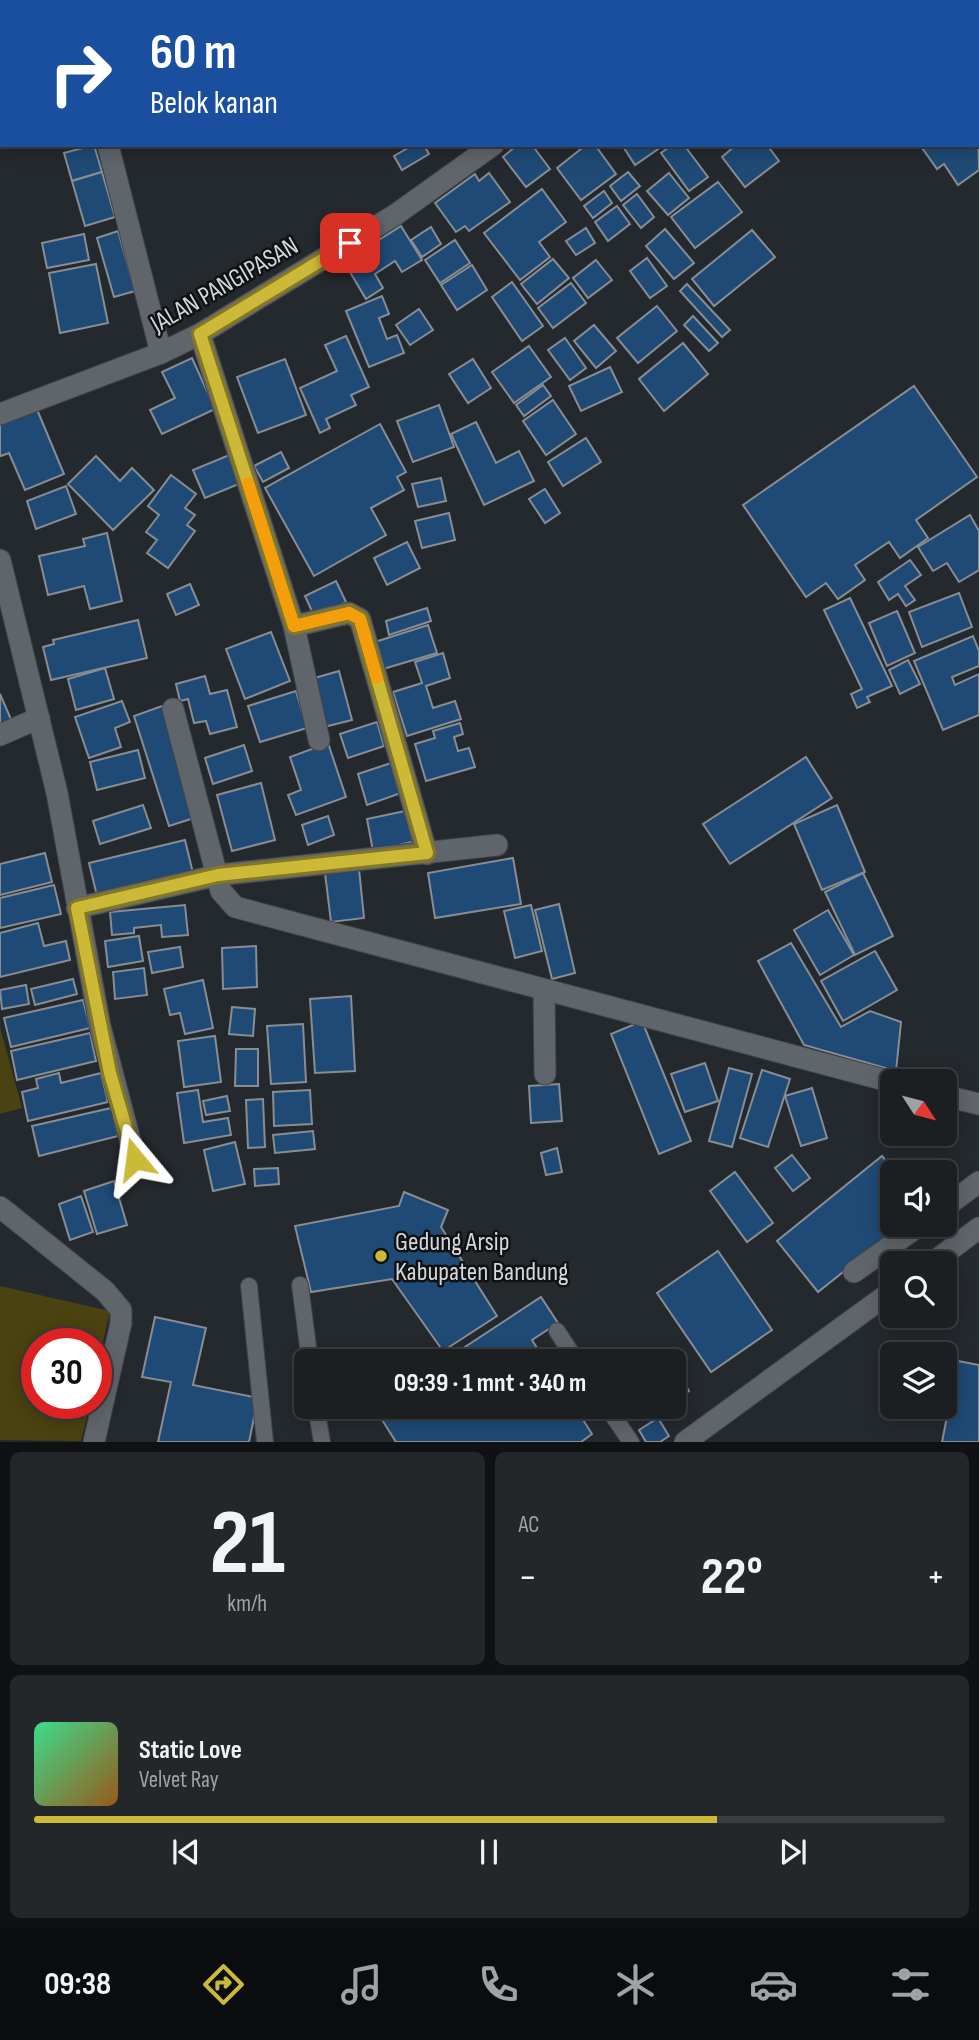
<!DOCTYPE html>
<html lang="id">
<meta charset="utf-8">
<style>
:root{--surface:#1b1f22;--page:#24272a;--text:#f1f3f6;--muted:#a0a2a5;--line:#393d40;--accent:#cdb938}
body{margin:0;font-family:"Sofia Sans Condensed",sans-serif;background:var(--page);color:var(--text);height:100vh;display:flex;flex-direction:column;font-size:26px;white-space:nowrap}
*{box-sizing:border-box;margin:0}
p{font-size:23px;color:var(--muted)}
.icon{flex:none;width:38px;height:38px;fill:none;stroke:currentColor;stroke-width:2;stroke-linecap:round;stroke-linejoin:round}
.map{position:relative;height:1442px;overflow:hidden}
.details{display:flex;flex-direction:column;gap:10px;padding:10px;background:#0f1113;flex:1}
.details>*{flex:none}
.guide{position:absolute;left:0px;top:0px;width:980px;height:147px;box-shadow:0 4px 18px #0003,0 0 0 2px var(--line);background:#1a4fa0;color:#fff;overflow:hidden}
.needle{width:46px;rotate:126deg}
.controls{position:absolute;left:880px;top:1069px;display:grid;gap:14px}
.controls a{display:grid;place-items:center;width:77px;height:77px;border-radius:10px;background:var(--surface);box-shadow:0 4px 18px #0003,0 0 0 2px var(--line);font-size:35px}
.speed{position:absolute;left:21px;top:1328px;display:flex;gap:14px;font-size:35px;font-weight:700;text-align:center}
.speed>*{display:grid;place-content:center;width:91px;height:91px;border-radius:50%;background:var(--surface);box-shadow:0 4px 18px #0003,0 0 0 2px var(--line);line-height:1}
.speed .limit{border:10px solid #d22;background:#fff;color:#111}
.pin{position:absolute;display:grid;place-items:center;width:60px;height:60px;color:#fff;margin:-30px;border-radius:14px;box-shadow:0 4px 10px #0006}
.me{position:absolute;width:77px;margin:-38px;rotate:344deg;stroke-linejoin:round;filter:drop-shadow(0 0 5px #0008)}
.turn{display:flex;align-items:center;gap:24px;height:147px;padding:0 35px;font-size:32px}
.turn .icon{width:91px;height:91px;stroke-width:2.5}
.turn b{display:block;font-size:49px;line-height:60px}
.big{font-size:52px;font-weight:700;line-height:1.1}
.details .tile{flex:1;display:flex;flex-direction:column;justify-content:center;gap:10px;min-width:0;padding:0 24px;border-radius:10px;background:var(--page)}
.details .dial{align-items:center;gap:0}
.dial b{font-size:91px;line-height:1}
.song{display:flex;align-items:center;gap:21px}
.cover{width:84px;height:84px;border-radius:10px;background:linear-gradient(135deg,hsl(150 70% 55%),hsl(30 70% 35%))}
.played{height:7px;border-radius:4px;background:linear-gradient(90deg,var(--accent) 75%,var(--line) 75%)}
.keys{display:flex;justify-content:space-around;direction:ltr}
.heat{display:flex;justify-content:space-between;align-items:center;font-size:38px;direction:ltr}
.details .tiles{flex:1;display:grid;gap:10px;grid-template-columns:1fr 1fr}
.tile:last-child{grid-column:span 2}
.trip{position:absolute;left:294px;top:1349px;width:392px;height:70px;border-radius:10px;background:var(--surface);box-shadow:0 4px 18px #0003,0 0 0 2px var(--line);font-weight:700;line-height:70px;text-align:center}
.tab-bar{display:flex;height:112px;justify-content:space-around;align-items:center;background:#0b0c0e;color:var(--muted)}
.tab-bar .icon{width:49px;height:49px}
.tab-bar .on{color:var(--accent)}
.tab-bar b{font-size:32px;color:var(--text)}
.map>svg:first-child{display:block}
.green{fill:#4a4210}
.building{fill:#1e4a75;stroke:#888d94;stroke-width:2}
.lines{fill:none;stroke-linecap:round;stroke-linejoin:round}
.service-casing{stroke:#414449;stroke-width:18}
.minor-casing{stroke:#414449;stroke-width:23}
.service{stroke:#60656b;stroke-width:16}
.minor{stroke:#60656b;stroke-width:21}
.route-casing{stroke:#857824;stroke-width:18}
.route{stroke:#cdb938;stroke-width:12}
.slow{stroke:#f59e0b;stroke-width:12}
.poi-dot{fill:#cdb938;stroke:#0f1113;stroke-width:2.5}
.labels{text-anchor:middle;stroke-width:5;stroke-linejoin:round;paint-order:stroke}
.street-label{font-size:26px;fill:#d4d7da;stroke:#0f1113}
.poi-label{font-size:26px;fill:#d4d7da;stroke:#0f1113;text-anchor:start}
</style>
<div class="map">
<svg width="979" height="1442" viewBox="0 0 979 1442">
<rect width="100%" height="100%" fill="#24292e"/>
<g class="green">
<path d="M0,1027l22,81 -22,6z"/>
<path d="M0,1286l110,25 -14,62v-29h-59v60h53l-9,37 -81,-1z"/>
</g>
<g class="building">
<path d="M978,124l1,46 -21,15 -14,-21 -7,5 -17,-24h58z"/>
<path d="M94,145l8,27 -30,9 -8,-28z"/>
<path d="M413,145h11l5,9 -27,16 -8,-14z"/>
<path d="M517,145h15l18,24 -24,18 -23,-30z"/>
<path d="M586,145h9l21,29 -35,26 -24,-32z"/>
<path d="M622,145h42l-29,20z"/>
<path d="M672,145h12l24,32 -19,14 -28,-38z"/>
<path d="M736,145h31l12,16 -34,26 -23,-30z"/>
<path d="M102,172l13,45 -30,9 -13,-45z"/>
<path d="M628,172l12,14 -19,15 -11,-15z"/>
<path d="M489,173l21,29 -41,29 -4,-5 -9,6 -21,-29 40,-29 4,7z"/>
<path d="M669,173l20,25 -21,17 -21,-24z"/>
<path d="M718,182l24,30 -47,36 -24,-31z"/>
<path d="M542,189l24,33 -27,20 11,15 -30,23 -36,-47z"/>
<path d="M604,191l8,12 -19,15 -9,-12z"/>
<path d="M637,194l17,23 -13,11 -18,-23z"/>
<path d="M617,206l13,18 -22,17 -13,-19z"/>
<path d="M401,226l21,34 -20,12 -7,-11 -20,13 8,14 -17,11 -22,-37z"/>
<path d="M431,227l10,17 -19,13 -11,-17z"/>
<path d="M586,228l9,15 -19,12 -10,-14z"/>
<path d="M665,229l29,34 -20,16 -28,-33z"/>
<path d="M752,230l23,27 -61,49 -22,-27z"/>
<path d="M118,231l17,60 -21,6 -17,-59z"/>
<path d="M84,234l5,26 -42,8 -5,-25z"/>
<path d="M455,240l15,23 -30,20 -15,-23z"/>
<path d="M647,258l20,28 -17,12 -20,-27z"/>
<path d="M553,259l16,19 -32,26 -16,-20z"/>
<path d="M596,260l16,20 -24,18 -15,-20z"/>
<path d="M96,264l12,59 -48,10 -11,-60z"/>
<path d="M472,265l15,25 -30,20 -16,-25z"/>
<path d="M512,282l31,44 -21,15 -30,-44z"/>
<path d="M571,283l15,20 -33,25 -15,-20z"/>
<path d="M687,284l43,46 -8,7 -42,-46z"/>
<path d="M382,296l7,18 -10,4 8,21 10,-4 7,18 -35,14 -23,-56z"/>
<path d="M657,306l20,25 -39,32 -21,-25z"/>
<path d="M419,309l14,21 -23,15 -14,-20z"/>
<path d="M693,316l25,27 -9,8 -25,-26z"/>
<path d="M594,325l22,26 -20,17 -22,-27z"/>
<path d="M346,336l23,51 -18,8 5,10 -30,14 4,9 -10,5 -20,-45 37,-17 -12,-26z"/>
<path d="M565,338l21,30 -16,12 -22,-30z"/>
<path d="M683,343l25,31 -44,37 -25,-32z"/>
<path d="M529,346l22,31 -37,26 -22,-31z"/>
<path d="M192,358l23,51 -53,25 -12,-24 25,-12 -13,-26z"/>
<path d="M285,359l21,56 -48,18 -21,-56z"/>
<path d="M473,359l18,29 -23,15 -19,-29z"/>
<path d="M610,367l12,25 -41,19 -12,-25z"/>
<path d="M543,385l8,11 -27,20 -8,-11z"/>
<path d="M914,386l63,91 -61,43 12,18 -28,20 -11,-16 -34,23 10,15 -27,19 -12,-16 -20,14 -63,-92z"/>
<path d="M553,400l23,34 -30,21 -23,-34z"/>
<path d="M439,405l15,42 -41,15 -16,-41z"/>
<path d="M36,407l28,67 -39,16 -16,-37 -8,3 -1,-2v-33z"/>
<path d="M476,422l20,41 23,-12 15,30 -50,24 -33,-71z"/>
<path d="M380,424l26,48 -9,5 7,13 -33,18 15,27 -72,41 -49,-88z"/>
<path d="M586,438l15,24 -38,24 -15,-24z"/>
<path d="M281,452l8,16 -26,14 -9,-16z"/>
<path d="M234,453l12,28 -41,17 -12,-28z"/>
<path d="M96,456l24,25 12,-13 22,22 -41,40 -45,-46z"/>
<path d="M171,475l25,19 -11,14 10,7 -8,10 8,6 -27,37 -21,-15 10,-13 -11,-8 13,-17 -11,-9z"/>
<path d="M441,478l5,23 -28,6 -6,-23z"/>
<path d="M66,486l10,28 -40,15 -9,-28z"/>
<path d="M545,489l15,24 -15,10 -16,-24z"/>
<path d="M449,513l6,27 -33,8 -7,-27z"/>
<path d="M970,515l9,16v39l-20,12 -12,-19 -14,8 -15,-24z"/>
<path d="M107,533l15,68 -32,8 -6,-23 -36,9 -9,-39 46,-10 -2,-7z"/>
<path d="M407,542l13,26 -33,17 -13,-27z"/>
<path d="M910,560l11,15 -16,11 10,14 -9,6 -8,-12 -9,6 -11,-18z"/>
<path d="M336,581l10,21 -31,16 -10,-22z"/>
<path d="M190,584l9,21 -23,10 -9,-21z"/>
<path d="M959,593l13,34 -50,20 -13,-35z"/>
<path d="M850,598l42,88 -25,11 3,5 -13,6 -6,-14 11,-5 -38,-79z"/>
<path d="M427,608l4,13 -42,14 -3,-14z"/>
<path d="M897,611l18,42 -28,13 -18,-43z"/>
<path d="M138,620l9,38 -96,22 -8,-33 11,-3 -1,-4z"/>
<path d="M428,625l9,28 -54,16 -8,-27z"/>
<path d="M271,632l19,49 -45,18 -19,-50z"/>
<path d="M973,636l6,15v15l-27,11 3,8 24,-11v41l-36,15 -29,-69z"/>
<path d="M443,653l7,25 -24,8 7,22 22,-7 6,18 -54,17 -14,-44 29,-9 -7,-21z"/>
<path d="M908,660l12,24 -20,10 -11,-24z"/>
<path d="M105,668l9,31 -38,11 -8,-31z"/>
<path d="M339,671l13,49 -28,7 -13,-48z"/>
<path d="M205,676l5,18 17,-4 10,37 -27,7 -4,-13 -12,2 -6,-24 -8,2 -4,-17z"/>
<path d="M296,691l11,37 -47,14 -12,-36z"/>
<path d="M0,694l13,30 -13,6z"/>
<path d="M122,701l8,21 -15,6 6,19 -32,11 -14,-41z"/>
<path d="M162,706l35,111 -28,9 -35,-110z"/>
<path d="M377,722l7,24 -36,12 -8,-24z"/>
<path d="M460,723l3,11 -9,3 4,14 11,-3 6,19 -49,14 -11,-37 20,-6 -2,-7z"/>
<path d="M328,743l18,54 -50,18 -8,-20 13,-5 -11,-33z"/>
<path d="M244,745l8,26 -39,13 -8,-26z"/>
<path d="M138,750l7,28 -48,12 -7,-28z"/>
<path d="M806,757l26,41 -102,66 -27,-40z"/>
<path d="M394,762l10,30 -37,13 -9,-31z"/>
<path d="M261,783l14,57 -43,11 -15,-56z"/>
<path d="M143,805l8,23 -51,16 -7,-23z"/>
<path d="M837,805l28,67 -43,18 -28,-66z"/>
<path d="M410,810l6,31 -43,10 -6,-32z"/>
<path d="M328,816l6,19 -26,10 -6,-20z"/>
<path d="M185,840l8,33 -96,23 -8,-33z"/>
<path d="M45,853l7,29 -52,13v-31z"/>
<path d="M513,858l8,46 -86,14 -7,-45z"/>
<path d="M359,869l5,49 -33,4 -6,-49z"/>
<path d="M863,873l30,63 -38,19 -30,-63z"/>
<path d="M54,885l7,29 -61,14v-30z"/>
<path d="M559,904l16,69 -23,6 -17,-69z"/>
<path d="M185,905l3,30 -26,2 -1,-12 -27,3v5l-22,2 -2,-23z"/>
<path d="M531,905l11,46 -27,7 -11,-47z"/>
<path d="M828,910l26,45 -34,20 -26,-45z"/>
<path d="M38,923l6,23 22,-5 4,19 -70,17v-44z"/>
<path d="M139,936l4,25 -35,6 -3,-26z"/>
<path d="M791,943l50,84 29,-16 31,11 -5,49 -92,-26 -46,-84z"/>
<path d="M256,946l1,41 -34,2 -1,-41z"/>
<path d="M180,947l3,20 -31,6 -4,-21z"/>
<path d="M875,951l22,39 -54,31 -22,-40z"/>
<path d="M144,968l3,27 -32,4 -2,-27z"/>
<path d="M73,979l4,15 -42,11 -4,-16z"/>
<path d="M203,980l10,48 -28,6 -5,-21 -10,2 -6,-26z"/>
<path d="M26,985l3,19 -27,5 -2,-19z"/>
<path d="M351,996l4,75 -40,2 -5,-74z"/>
<path d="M83,1000l7,28 -79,19 -7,-29z"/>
<path d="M232,1007l23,2 -2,27 -24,-2z"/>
<path d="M642,1021l49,120 -32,13 -48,-120z"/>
<path d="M303,1024l3,58 -35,2 -4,-58z"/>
<path d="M90,1033l6,28 -79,19 -6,-29z"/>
<path d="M215,1036l6,46 -37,5 -6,-46z"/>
<path d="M236,1049h22v37h-23z"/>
<path d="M705,1063l13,38 -33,11 -14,-38z"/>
<path d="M729,1068l23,6 -20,73 -23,-6z"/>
<path d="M762,1070l28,9 -22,68 -28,-9z"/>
<path d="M59,1073l2,10 40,-10 7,29 -80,19 -6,-29 16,-4 -2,-9z"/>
<path d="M559,1084l3,37 -31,2 -2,-37z"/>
<path d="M812,1088l15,50 -26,8 -16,-50z"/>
<path d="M198,1090l5,32 25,-4 3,17 -47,8 -7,-50z"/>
<path d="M310,1090l2,34 -38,2 -1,-34z"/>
<path d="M227,1096l3,15 -24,4 -3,-14z"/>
<path d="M263,1099l2,48 -17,1 -2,-48z"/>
<path d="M111,1108l7,28 -79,20 -7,-30z"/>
<path d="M313,1131l2,18 -40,4 -2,-18z"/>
<path d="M235,1142l10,42 -32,7 -9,-41z"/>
<path d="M557,1148l5,24 -16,3 -5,-22z"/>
<path d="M792,1155l18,23 -17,13 -18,-23z"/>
<path d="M882,1156l13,16h-3v53h10l-84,67 -41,-51z"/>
<path d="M278,1168l1,16 -24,2 -1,-17z"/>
<path d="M735,1172l38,51 -26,19 -37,-51z"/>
<path d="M114,1181l13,44 -30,9 -13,-43z"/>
<path d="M404,1192l44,18 -7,17 56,89 -54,35 -51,-72 -81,13 -16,-66 104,-20z"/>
<path d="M81,1196l12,36 -23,8 -11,-36z"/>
<path d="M718,1251l54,79 -61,42 -54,-79z"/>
<path d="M541,1297l17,26 -26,17 14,22h-104z"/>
<path d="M155,1317l51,11 -13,57 65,13 -9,44h-91l13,-60 -29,-5z"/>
<path d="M958,1361l21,4v77h-37z"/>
<path d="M674,1366l15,25 -15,10z"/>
<path d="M374,1407h201l17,27 -11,8h-185z"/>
<path d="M658,1418l11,18 -9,6h-14l-7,-12z"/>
</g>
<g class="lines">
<g class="service-casing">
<g id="service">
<path d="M300,1285l10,77"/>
<path d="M249,1286l16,156"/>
<path d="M557,1331l20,31"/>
<path d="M316,1407l6,35"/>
<path d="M607,1407l24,35"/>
</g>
</g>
<g class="minor-casing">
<g id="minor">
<path d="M73,0v2"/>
<path d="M687,2l2,-2"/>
<path d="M108,145l53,208"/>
<path d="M200,334l94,292 55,-13 11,6 67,235"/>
<path d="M0,414l161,-61 39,-19 195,-119 98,-70"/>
<path d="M0,560l57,233 43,233 35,133"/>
<path d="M294,626l25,114"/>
<path d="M173,709l48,182 14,16 657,175"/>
<path d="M0,735l39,-17"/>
<path d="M77,908l141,-33 279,-30"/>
<path d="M544,990l1,84"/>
<path d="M945,1096l34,8"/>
<path d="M0,1207l105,84 16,19v13l-27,119"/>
<path d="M945,1207l34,-25"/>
<path d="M931,1264l48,-36"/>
<path d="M854,1272l66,-47"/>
<path d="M685,1442l207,-151"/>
</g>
</g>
<use href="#service" class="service"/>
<use href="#minor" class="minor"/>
</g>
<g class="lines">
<g class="route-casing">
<path id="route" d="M135,1159l-25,-86 -33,-165 141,-33 209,-22 -67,-234 -11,-6 -55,13 -94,-292 150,-91"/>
</g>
<use href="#route" class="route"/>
<path class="slow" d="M248,483l46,143 55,-13 11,6 17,59"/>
</g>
<circle class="poi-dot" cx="381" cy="1256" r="7"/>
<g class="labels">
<g class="street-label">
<text transform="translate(224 284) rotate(-30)" y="9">JALAN PANGIPASAN</text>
</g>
<g class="poi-label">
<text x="395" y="1250">Gedung Arsip<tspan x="395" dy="30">Kabupaten Bandung</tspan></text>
</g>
</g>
</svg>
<div class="controls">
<a><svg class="needle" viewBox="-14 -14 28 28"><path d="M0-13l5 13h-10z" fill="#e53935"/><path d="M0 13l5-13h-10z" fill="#a0a2a5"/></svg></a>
<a><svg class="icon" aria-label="sound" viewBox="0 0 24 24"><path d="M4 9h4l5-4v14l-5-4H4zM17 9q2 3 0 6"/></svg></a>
<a><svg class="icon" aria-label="search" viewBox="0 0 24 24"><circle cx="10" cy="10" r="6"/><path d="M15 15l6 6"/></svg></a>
<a><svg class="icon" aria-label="layers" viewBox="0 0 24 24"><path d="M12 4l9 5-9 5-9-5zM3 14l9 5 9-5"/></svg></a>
</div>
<div class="speed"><div class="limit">30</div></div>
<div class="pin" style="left:350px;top:243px;background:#d93025"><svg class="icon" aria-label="arrive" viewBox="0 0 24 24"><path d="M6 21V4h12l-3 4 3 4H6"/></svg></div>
<svg class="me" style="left:135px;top:1159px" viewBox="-20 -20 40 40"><path d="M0-17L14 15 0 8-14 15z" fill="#cdb938" stroke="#fff" stroke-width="4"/></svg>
<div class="trip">09:39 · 1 mnt · 340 m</div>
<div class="guide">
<div class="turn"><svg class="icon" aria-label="right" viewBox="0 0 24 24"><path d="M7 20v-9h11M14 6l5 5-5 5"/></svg><div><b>60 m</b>Belok kanan</div></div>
</div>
</div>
<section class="details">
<div class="tiles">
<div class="tile dial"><b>21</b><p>km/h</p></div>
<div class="tile"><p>AC</p>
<div class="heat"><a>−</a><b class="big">22°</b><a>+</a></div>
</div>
<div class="tile">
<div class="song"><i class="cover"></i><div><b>Static Love</b><p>Velvet Ray</p></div></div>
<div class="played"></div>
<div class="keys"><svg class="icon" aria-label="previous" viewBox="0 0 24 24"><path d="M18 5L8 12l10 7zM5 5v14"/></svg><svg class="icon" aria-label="pause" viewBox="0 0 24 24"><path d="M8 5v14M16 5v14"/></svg><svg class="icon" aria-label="next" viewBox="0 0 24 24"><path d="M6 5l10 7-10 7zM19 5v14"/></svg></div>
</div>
</div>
</section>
<nav class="tab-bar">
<b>09:38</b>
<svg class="icon on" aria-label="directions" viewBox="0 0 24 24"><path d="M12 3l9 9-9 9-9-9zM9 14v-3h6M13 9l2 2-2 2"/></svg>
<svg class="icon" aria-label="music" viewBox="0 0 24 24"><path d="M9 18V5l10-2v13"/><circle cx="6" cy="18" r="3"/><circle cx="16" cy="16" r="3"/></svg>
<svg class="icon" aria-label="phone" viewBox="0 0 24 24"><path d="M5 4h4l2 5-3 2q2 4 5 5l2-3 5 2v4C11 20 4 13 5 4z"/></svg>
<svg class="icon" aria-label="climate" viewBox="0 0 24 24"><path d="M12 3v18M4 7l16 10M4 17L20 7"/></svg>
<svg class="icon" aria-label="car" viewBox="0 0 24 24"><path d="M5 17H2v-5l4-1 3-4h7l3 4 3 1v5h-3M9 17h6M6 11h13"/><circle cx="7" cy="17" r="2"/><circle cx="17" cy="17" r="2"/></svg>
<svg class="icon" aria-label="filters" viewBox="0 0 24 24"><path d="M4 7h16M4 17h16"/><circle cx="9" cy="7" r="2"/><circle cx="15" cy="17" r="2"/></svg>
</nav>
